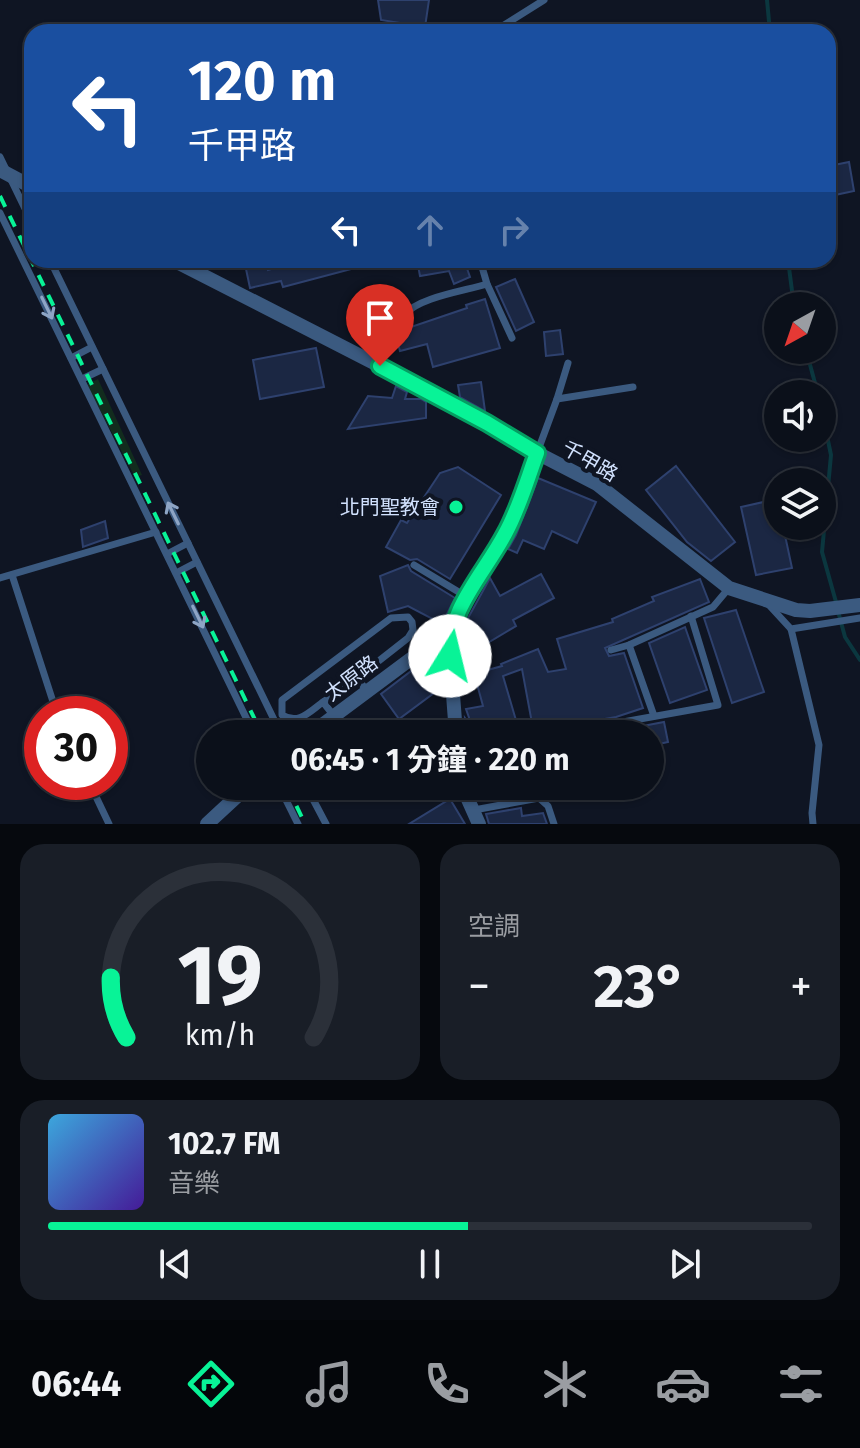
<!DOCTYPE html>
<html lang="zh-TW">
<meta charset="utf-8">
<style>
:root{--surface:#0b101a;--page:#191e27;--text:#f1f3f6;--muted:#9a9da2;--line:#2b3039;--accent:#08f397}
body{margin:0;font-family:"Fira Sans","Noto Sans TC",sans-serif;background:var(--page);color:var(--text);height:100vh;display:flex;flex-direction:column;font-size:30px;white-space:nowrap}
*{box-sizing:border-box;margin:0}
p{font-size:26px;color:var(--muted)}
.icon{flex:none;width:44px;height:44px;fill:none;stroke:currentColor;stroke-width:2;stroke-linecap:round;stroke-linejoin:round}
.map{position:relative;height:824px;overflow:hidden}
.sheet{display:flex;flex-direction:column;gap:20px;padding:20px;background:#06090e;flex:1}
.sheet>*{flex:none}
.banner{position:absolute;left:24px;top:24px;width:812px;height:244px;border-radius:24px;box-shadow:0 2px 6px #0004,0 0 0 2px var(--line);background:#1a4fa0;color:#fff;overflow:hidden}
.needle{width:52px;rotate:220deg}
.tools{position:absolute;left:764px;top:292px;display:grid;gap:16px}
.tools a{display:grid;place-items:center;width:72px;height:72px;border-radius:50%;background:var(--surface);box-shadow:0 2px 6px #0004,0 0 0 2px var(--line);font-size:40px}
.speed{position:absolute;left:24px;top:696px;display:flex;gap:16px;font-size:40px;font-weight:700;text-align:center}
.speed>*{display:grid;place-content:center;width:104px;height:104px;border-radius:50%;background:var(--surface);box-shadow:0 2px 6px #0004,0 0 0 2px var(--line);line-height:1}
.speed .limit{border:12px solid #d22;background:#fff;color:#111}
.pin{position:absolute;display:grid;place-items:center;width:68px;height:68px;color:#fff;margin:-82px -34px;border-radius:50% 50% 50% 0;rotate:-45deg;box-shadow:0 0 8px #0007}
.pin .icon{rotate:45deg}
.me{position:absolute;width:88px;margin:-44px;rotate:9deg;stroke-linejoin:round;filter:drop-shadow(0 0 6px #0008)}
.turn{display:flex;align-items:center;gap:28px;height:168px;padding:0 32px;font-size:36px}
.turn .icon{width:104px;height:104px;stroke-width:2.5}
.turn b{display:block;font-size:56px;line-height:68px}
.lanes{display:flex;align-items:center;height:76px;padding:0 32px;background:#0003;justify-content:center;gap:40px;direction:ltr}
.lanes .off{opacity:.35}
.big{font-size:60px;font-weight:700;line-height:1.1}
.sheet .widget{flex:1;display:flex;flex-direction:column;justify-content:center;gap:12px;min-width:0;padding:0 28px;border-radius:24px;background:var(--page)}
.sheet .dial{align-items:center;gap:0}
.dial svg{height:208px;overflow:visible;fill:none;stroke:var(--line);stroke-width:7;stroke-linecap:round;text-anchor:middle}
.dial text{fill:var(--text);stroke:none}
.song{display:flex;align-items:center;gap:24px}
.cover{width:96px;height:96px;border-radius:12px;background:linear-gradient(135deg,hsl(200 70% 55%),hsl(260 70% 35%))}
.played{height:8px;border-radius:4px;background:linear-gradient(90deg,var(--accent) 55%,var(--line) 55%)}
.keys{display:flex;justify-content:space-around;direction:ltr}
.heat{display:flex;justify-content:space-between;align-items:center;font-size:44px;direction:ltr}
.sheet .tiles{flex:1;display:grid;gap:20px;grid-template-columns:1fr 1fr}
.widget:last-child{grid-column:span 2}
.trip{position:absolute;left:196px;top:720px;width:468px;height:80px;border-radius:40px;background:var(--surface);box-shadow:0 2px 6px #0004,0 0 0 2px var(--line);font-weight:700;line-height:80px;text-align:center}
.dock{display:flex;height:128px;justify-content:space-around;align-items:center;background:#04060a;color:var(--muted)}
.dock .icon{width:56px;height:56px}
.dock .selected{color:var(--accent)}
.dock b{font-size:36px;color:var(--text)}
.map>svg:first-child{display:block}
.green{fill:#122c1e}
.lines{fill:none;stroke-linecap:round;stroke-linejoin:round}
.stream{stroke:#0b373f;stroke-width:4}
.building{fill:#1b2743;stroke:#2e416e;stroke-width:2}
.lane{stroke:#3b5a80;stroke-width:7}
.street{stroke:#3b5a80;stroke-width:14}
.rail{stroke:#08f397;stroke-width:4;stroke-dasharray:12 10;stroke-linecap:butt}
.oneway{stroke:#8ea5c5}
.route-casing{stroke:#059e62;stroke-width:20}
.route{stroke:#08f397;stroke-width:14}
.poi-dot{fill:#08f397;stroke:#0f1523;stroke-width:3}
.labels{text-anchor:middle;stroke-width:8;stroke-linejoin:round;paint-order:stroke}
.street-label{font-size:20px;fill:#d2e2fe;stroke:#0f1523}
.poi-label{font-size:20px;fill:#d2e2fe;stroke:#0f1523;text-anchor:end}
</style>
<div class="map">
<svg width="860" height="824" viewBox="0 0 860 824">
<rect width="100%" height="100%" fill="#0f1523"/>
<path class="green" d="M98,379l44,96 -7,2 -48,-92z"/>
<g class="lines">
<g class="stream">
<path d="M767,0l3,32"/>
<path d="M788,260l6,46"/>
<path d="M806,350l12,44"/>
<path d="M822,412l9,43 -9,97 14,50"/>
<path d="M838,611l7,26 15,23"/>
</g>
</g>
<g class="building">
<path d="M378,0h51l-4,27 -44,-7z"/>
<path d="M849,162l5,29 -19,4 -6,-29z"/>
<path d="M303,260h71v3l-91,24 -2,-6 -31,7 -4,-19 21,-4 1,5z"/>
<path d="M417,260h47l6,17 -16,7 -5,-13 -29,5z"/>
<path d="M515,279l19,43 -18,9 -20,-44z"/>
<path d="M485,299l15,49 -67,19 -6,-23 -27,7 -3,-11 5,-10 65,-22 -1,-3z"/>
<path d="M560,330l3,24 -17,2 -2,-24z"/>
<path d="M316,348l8,39 -64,12 -7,-39z"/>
<path d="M481,382l4,29 -25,-14 -2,-12z"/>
<path d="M396,386l11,6 -2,7h16l5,3v16l-78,11 20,-33 24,2z"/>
<path d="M676,466l59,76 -24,19 -24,-19 -41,-52z"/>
<path d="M458,467l43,28 -51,84 -33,-20 -7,1 -24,-13 15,-27 6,3 33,-50z"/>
<path d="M538,478l58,24 -19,41 -25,-12 -8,18 -21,-9 -6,13 -9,-4 8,-14z"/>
<path d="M777,499l1,27h5l9,42 -36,7 -15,-68z"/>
<path d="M105,521l3,17 -25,9 -2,-17z"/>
<path d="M408,565l3,6 44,27 -13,26 -34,-18 -20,6 -8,-36z"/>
<path d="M541,574l13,24 -41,22 3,6 -42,25 -12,-22 28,-51 10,18z"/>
<path d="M700,579l9,23 -104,46 4,8 15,-3 19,55 -27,9 -61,11 -5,6h-16l-12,-65 -19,7 17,58h-54l-1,-16 8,11 -7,-20 17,-3 -6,-22 -14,5 -1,-12 40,-11 -1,-2 37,-15 10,23 18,-3 -9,-30 56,-17 -1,-3 42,-18 -2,-4z"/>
<path d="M736,610l28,82 -32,11 -28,-85z"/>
<path d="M685,627l22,63 -37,13 -21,-60z"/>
<path d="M423,662l19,25 -43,32 -18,-25z"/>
<path d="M664,722l4,20 -18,4v-12h-22l-1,-5z"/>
<path d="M450,799l15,25h-56z"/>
<path d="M521,808l1,8 21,-3 4,11h-58l-3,-10z"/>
</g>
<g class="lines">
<g class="lane">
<path d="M440,32h1"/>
<path d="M493,32l51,-32"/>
<path d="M0,157l32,66"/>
<path d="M0,213l254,521"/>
<path d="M50,260l231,474"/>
<path d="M480,260l7,24 25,54"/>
<path d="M71,358l21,-11"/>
<path d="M380,366c7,-17 13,-38 24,-51 15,-18 61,-24 83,-31"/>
<path d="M82,379l21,-10"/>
<path d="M557,399l11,-36"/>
<path d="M537,453l20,-54 76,-12"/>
<path d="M167,554l21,-11"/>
<path d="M414,565l53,32"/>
<path d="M176,573l21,-11"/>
<path d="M12,575l45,139"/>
<path d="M0,578l156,-46"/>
<path d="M768,604l23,25 69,-11"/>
<path d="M791,629l28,116 -7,68 1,11"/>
<path d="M629,645l25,71"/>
<path d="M611,650l18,-5 84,-38 16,-19"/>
<path d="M323,702l34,-24"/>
<path d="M334,716l-11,-14c-14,10 -24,23 -41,13v-15l109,-82 17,-1 4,5 1,8 -5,8 -51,40 10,13"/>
<path d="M556,734l162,-29 -27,-89"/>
<path d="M89,782l20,42"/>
<path d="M279,786l19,38"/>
<path d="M306,786l20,38"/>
<path d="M474,810l65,-12 9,8 6,18"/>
</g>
<g class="street">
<path d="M0,170l32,17"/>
<path d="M173,260l207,106 107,57 50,30 60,31 132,104 67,22 14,1 50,-6"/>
<path d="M451,629l-2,13 7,92"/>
<path d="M310,734l141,-105 20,-40 36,-58 30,-78"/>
<path d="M462,786l17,38"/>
<path d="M207,824l41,-38"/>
</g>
<g class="rail">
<path d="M0,196l262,538"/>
<path d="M287,786l18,38"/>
</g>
</g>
<defs><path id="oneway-shaft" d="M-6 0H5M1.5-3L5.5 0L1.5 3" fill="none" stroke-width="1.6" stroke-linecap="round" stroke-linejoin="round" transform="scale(2)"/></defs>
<g class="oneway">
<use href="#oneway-shaft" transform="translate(47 308) rotate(64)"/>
<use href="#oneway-shaft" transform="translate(173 513) rotate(-116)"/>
<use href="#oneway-shaft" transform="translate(198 617) rotate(64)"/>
</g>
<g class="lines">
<g class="route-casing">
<path id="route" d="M380,366l107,57 50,30c-10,27 -18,56 -32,81 -21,40 -58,76 -55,122"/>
</g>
<use href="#route" class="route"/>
</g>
<circle class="poi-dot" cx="456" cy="507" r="8"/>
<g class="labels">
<g class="street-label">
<text transform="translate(590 461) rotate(30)" y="7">千甲路</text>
<text transform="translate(351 678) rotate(-37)" y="7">太原路</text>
</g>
<g class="poi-label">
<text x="440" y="514">北門聖教會</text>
</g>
</g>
</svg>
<div class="tools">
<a><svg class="needle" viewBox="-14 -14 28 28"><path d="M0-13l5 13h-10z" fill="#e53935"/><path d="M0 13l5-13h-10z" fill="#9a9da2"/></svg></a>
<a><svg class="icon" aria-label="sound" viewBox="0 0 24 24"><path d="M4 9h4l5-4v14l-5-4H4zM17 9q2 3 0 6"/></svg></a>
<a><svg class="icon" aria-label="layers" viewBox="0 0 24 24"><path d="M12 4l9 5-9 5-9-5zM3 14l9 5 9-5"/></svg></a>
</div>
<div class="speed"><div class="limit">30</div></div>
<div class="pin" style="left:380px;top:366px;background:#d93025"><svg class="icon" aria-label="arrive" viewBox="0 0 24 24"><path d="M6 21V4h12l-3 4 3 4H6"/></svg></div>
<svg class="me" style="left:450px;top:656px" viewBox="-20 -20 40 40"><circle r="19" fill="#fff"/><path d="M0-13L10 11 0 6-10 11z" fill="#08f397"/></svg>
<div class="trip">06:45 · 1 分鐘 · 220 m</div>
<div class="banner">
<div class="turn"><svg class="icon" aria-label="left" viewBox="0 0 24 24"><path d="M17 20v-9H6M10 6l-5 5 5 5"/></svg><div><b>120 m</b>千甲路</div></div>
<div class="lanes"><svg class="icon" aria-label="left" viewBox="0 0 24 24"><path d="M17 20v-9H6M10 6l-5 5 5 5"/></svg><svg class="icon off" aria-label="ahead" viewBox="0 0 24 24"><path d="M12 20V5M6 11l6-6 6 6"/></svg><svg class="icon off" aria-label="right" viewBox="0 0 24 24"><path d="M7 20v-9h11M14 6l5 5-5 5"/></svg></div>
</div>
</div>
<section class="sheet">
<div class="tiles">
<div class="widget dial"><svg viewBox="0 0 100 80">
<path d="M14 69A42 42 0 1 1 86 69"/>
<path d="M14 69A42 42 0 0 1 8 46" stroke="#08f397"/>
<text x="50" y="56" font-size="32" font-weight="700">19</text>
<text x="50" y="72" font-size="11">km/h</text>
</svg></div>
<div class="widget"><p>空調</p>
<div class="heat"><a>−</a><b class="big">23°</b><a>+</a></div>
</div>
<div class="widget">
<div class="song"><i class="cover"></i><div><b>102.7 FM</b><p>音樂</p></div></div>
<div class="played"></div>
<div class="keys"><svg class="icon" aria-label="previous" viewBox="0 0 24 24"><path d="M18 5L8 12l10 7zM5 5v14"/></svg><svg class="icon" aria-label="pause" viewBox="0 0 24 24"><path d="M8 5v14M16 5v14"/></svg><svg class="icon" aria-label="next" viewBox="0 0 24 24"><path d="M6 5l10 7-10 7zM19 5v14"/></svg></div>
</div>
</div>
</section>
<nav class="dock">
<b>06:44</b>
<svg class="icon selected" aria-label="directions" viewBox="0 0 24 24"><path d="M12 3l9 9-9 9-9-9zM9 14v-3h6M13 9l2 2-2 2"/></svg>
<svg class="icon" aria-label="music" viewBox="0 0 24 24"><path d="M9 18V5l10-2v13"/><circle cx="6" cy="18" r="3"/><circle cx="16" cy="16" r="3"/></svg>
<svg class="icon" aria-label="phone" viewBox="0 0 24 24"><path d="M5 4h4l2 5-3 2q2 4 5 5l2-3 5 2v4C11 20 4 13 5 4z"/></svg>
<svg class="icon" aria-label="climate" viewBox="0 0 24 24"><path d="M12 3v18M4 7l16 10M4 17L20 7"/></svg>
<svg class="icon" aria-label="car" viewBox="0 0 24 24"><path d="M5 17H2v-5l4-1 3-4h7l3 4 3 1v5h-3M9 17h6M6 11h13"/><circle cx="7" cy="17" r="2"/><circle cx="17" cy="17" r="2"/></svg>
<svg class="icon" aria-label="filters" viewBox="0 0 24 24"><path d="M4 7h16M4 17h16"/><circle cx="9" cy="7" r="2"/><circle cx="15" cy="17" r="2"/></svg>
</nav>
